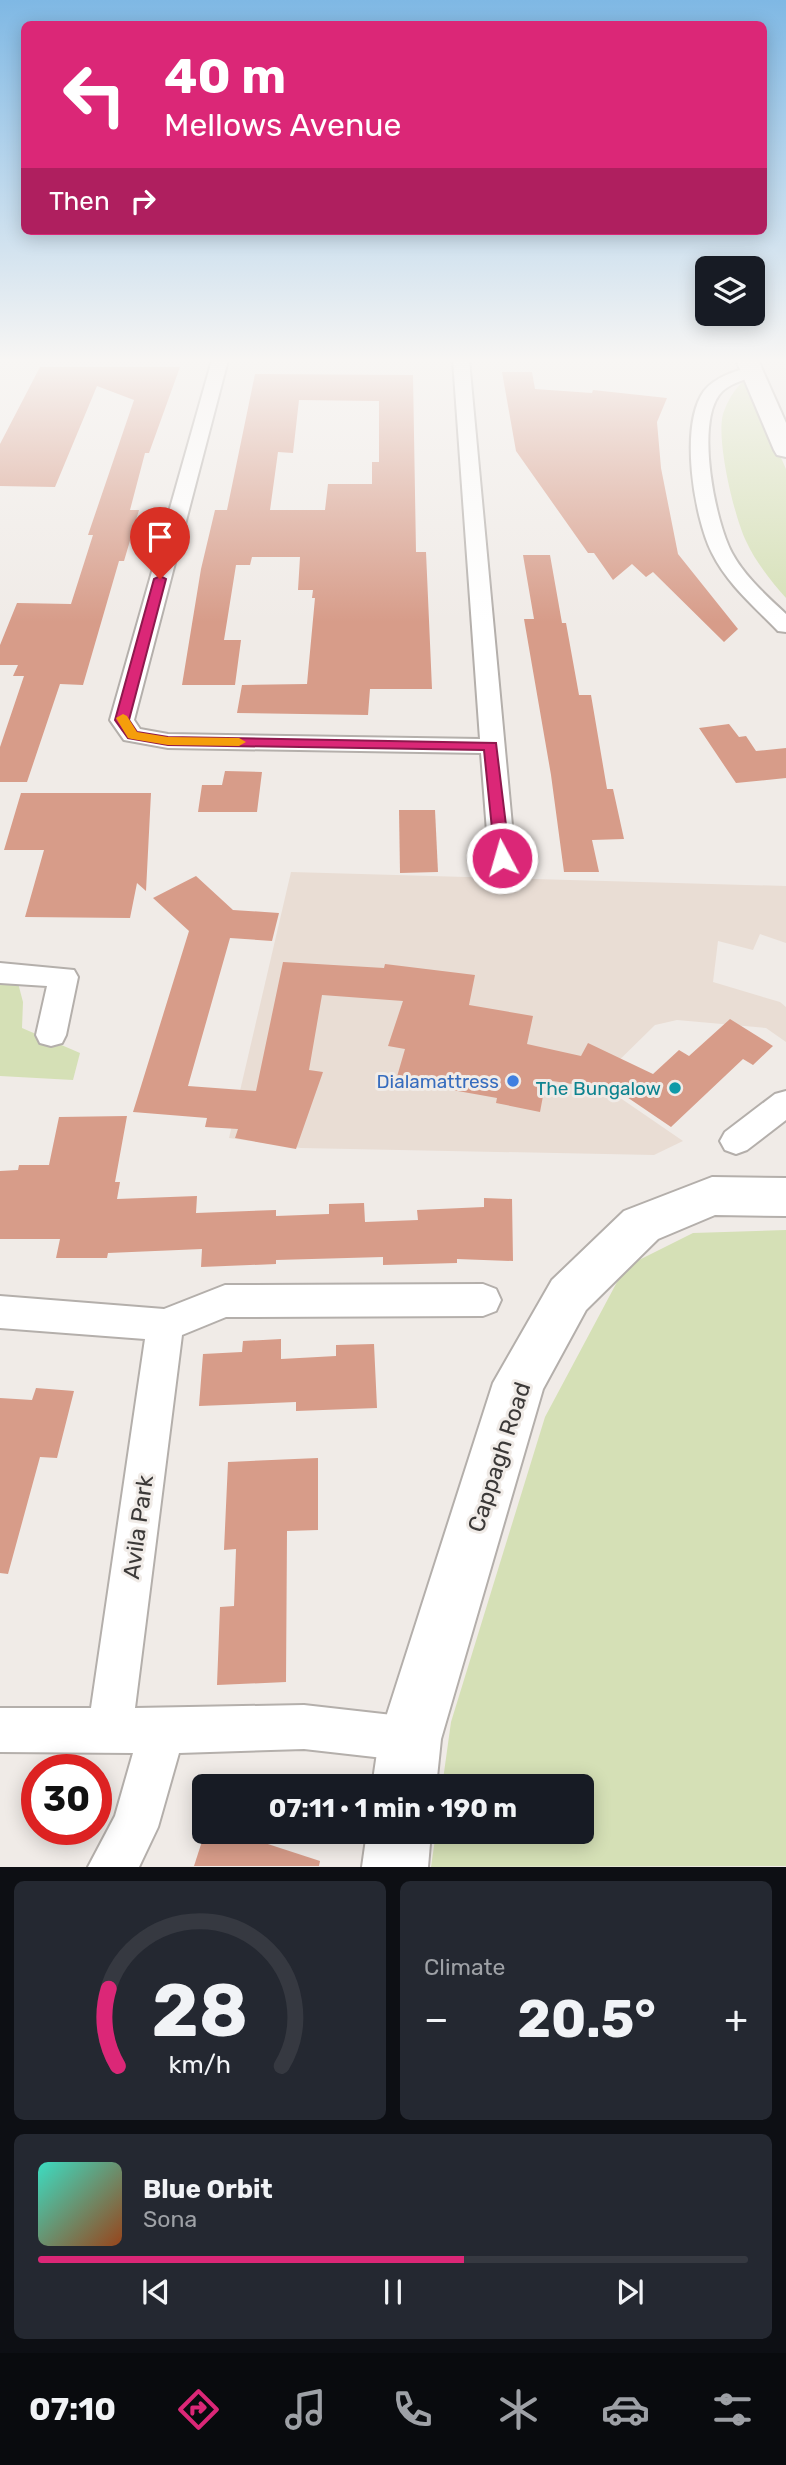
<!DOCTYPE html>
<meta charset="utf-8">
<style>
:root{--surface:#171b24;--page:#242831;--text:#f1f3f6;--muted:#9ea1a6;--line:#363941;--accent:#db2777}
body{margin:0;font-family:Rubik,sans-serif;background:var(--page);color:var(--text);height:100vh;display:flex;flex-direction:column;font-size:26px;white-space:nowrap}
*{box-sizing:border-box;margin:0}
p{font-size:23px;color:var(--muted)}
.icon{flex:none;width:38px;height:38px;fill:none;stroke:currentColor;stroke-width:2;stroke-linecap:round;stroke-linejoin:round}
.map{position:relative;height:1867px;overflow:hidden}
.drawer{display:flex;flex-direction:column;gap:14px;padding:14px;background:#0d0f14;flex:1}
.drawer>*{flex:none}
.guide{position:absolute;left:21px;top:21px;width:746px;height:214px;border-radius:10px;box-shadow:0 4px 18px #0003;background:#db2777;color:#fff;overflow:hidden}
.controls{position:absolute;left:695px;top:256px;display:grid;gap:14px}
.controls a{display:grid;place-items:center;width:70px;height:70px;border-radius:10px;background:var(--surface);box-shadow:0 4px 18px #0003;font-size:35px}
.speed{position:absolute;left:21px;top:1754px;display:flex;gap:14px;font-size:35px;font-weight:700;text-align:center}
.speed>*{display:grid;place-content:center;width:91px;height:91px;border-radius:50%;background:var(--surface);box-shadow:0 4px 18px #0003;line-height:1}
.speed .limit{border:10px solid #d22;background:#fff;color:#111}
.pin{position:absolute;display:grid;place-items:center;width:60px;height:60px;color:#fff;margin:-72px -30px;border-radius:50% 50% 50% 0;rotate:-45deg;box-shadow:0 0 7px #0007}
.pin .icon{rotate:45deg}
.me{position:absolute;width:77px;margin:-38px;rotate:354deg;stroke-linejoin:round;filter:drop-shadow(0 0 5px #0008)}
.turn{display:flex;align-items:center;gap:24px;height:147px;padding:0 28px;font-size:32px}
.turn .icon{width:91px;height:91px;stroke-width:2.5}
.turn b{display:block;font-size:49px;line-height:60px}
.then{display:flex;align-items:center;height:66px;padding:0 28px;background:#0003;gap:14px;font-size:26px}
.big{font-size:52px;font-weight:700;line-height:1.1}
.drawer .tile{flex:1;display:flex;flex-direction:column;justify-content:center;gap:10px;min-width:0;padding:0 24px;border-radius:10px;background:var(--page)}
.drawer .dial{align-items:center;gap:0}
.dial svg{height:182px;overflow:visible;fill:none;stroke:var(--line);stroke-width:7;stroke-linecap:round;text-anchor:middle}
.dial text{fill:var(--text);stroke:none}
.song{display:flex;align-items:center;gap:21px}
.cover{width:84px;height:84px;border-radius:10px;background:linear-gradient(135deg,hsl(170 70% 55%),hsl(20 70% 35%))}
.played{height:7px;border-radius:4px;background:linear-gradient(90deg,var(--accent) 60%,var(--line) 60%)}
.keys{display:flex;justify-content:space-around;direction:ltr}
.heat{display:flex;justify-content:space-between;align-items:center;font-size:38px;direction:ltr}
.drawer .tiles{flex:1;display:grid;gap:14px;grid-template-columns:1fr 1fr}
.tile:last-child{grid-column:span 2}
.trip{position:absolute;left:192px;top:1774px;width:402px;height:70px;border-radius:10px;background:var(--surface);box-shadow:0 4px 18px #0003;font-weight:700;line-height:70px;text-align:center}
.tab-bar{display:flex;height:112px;justify-content:space-around;align-items:center;background:#090b0e;color:var(--muted)}
.tab-bar .icon{width:49px;height:49px}
.tab-bar .active{color:var(--accent)}
.tab-bar b{font-size:32px;color:var(--text)}
.map>svg:first-child{display:block}
.built{fill:#e9ddd4}
.green{fill:#d5e0b6}
.building{fill:#d79c89;fill-rule:evenodd}
.lines{fill:none;stroke-linecap:round;stroke-linejoin:round}
.street-casing{stroke:#b4afab;stroke-width:4}
.secondary-casing{stroke:#b4afab;stroke-width:4}
.street{fill:#fff;fill-rule:evenodd}
.secondary{fill:#fff;fill-rule:evenodd}
.route{fill:#db2777;stroke:#8e194d;stroke-width:2}
.slow{fill:#f59e0b}
.shop-dot{fill:#3f7fe0;stroke:#f0ebe7;stroke-width:2.5}
.culture-dot{fill:#0f9aa8;stroke:#f0ebe7;stroke-width:2.5}
.labels{text-anchor:middle;stroke-width:6;stroke-linejoin:round;paint-order:stroke}
.shop-label{font-size:19px;fill:#366cbe;stroke:#f0ebe7;text-anchor:end}
.culture-label{font-size:19px;fill:#0d838f;stroke:#f0ebe7;text-anchor:end}
.near-street-label{font-size:23px;fill:#3b3938;stroke:#f0ebe7}
</style>
<div class="map">
<svg width="786" height="1867" viewBox="0 0 786 1867">
<rect width="100%" height="100%" fill="#f0ebe7"/>
<path class="built" d="M291,872l495,14v57l-26,-9 -7,16 -35,-9 -5,41 67,20 6,5v35l-20,-14 -89,-8 -22,5 -58,57 86,59 -29,14 -353,-7 -72,-10z"/>
<g class="green">
<path d="M746,379l40,90v129c-15,-17 -31,-37 -40,-57 -12,-25 -30,-101 -23,-127 5,-14 11,-25 23,-35z"/>
<path d="M0,975l18,8 5,19 -1,26 58,25 -7,27 -73,-4z"/>
<path d="M786,1230v636l-355,1 5,-35h147v-45h-141l9,-65 94,-305 80,-150 68,-34z"/>
</g>
<g class="building">
<path d="M40,367h140l-31,86h-4l-15,57h9l-15,51h-5l-36,124 -23,-1 -33,98h-27v-35l24,-71h-11l5,-11h-18v-20l17,-42 54,1 22,-69h-5l46,-135 -37,-14 -42,101 -55,-1v-42z"/>
<path d="M502,372h30l3,17 57,4 1,-3 74,8 -10,24 4,46 17,86 60,75 -14,13 -71,-70 -7,5 -14,-13 -19,16 -19,-27h-6l-72,-102z"/>
<path d="M255,374l158,1 3,177h10l6,137h-62l-2,26 -131,-2 5,-28 65,-1 8,-86h-3l1,-8h-15l2,-33h-48l-2,8h-14l-12,75h17l-6,45h-53l19,-116 14,-59h12zM299,400l80,1v61h-7v22h-44l-3,26h-55l8,-58 15,1z"/>
<path d="M523,555h27l12,68h4l13,72h12l16,94h6l11,50 -32,1 7,32h-35l-13,-97 -27,-156h10z"/>
<path d="M729,724l10,13 7,-1 10,15 30,-3v30l-50,5 -37,-55z"/>
<path d="M225,771l37,1 -5,40h-59l4,-27h20z"/>
<path d="M21,793h130l-5,98 -9,-8 -7,35 -105,-1 19,-67h-40z"/>
<path d="M399,810h36l3,62 -38,1z"/>
<path d="M196,876l37,34 46,3 -7,28 -42,-3 -42,148 68,5 27,-129 101,6 1,-4 90,11 -6,30 64,11 -6,28 54,12 7,-13 65,31 26,-24 10,6 41,-37 43,27 -20,19 -10,-6 -72,68 -53,-36 -72,-11 -6,32 -44,-9 1,-5 -101,-18 9,-31 -17,-3 15,-45 -81,-6 -13,75 14,2 -27,77 -61,-11 3,-9 -33,-2 2,-9 -74,-6 56,-181 -36,-33z"/>
<path d="M127,1116l-12,66h5l-3,17 80,-3 -1,17 80,-3v6l53,-2v-10l35,-1 1,19 53,-2 -1,-10 67,-3v-9l28,1 1,62 -56,-2v4l-74,2v-8l-107,3v4l-75,3 1,-18 -94,4 -1,5h-51l4,-19h-60v-68l18,-1 1,-5h30l10,-48z"/>
<path d="M281,1339v20l55,-3v-11l38,-1 3,64 -81,3v-9l-97,4 4,-52 39,-2 1,-11z"/>
<path d="M36,1388l38,3 -17,67 -17,-1 -32,117 -8,-1v-175l32,2z"/>
<path d="M318,1458v72l-31,1 -1,151 -69,3 3,-78 14,-1 2,-57 -12,1 4,-88z"/>
<path d="M205,1832h26l89,29 -1,5h-125z"/>
</g>
<g class="lines">
<g class="street-casing">
<g id="street">
<path d="M212,360h16l-94,360 6,9 28,5 312,5 -27,-379h16l46,498 -4,6 -9,3 -9,-3 -4,-6 -8,-105 -313,-5 -44,-8 -14,-20z"/>
<path d="M751,367l6,2 2,3 -2,3c-13,5 -30,9 -38,20 -23,31 -4,126 13,158 13,24 35,43 54,61v18l-8,-1c-23,-24 -51,-47 -66,-78 -18,-36 -33,-127 -8,-162 11,-14 31,-20 47,-24z"/>
<path d="M0,963l74,7 4,7 -12,58 -4,8 -11,3 -11,-3 -4,-8 11,-49 -47,-3z"/>
<path d="M786,1091v29l-39,30 -11,4 -11,-4 -5,-9 5,-9 50,-38z"/>
<path d="M483,1284l13,5 5,11 -5,11 -13,5 -257,1 -44,18 -47,373 169,-3 106,12 16,6 6,16 -6,16 -16,6 -106,-12 -125,4 -21,74 -19,40h-51l27,-51 18,-63 -133,-1v-44h91l54,-369 -145,-11v-32l164,13 61,-24z"/>
</g>
</g>
<g class="secondary-casing">
<g id="secondary">
<path d="M736,360h22l28,63v34l-9,-2 -3,-5z"/>
<path d="M712,1177l74,1v38l-71,-1 -57,24 -72,71 -43,79 -102,350 -5,48h-64l7,-48 114,-356 59,-103 72,-69z"/>
<path d="M367,1832h64l-3,35h-66z"/>
</g>
</g>
<use href="#street" class="street"/>
<use href="#secondary" class="secondary"/>
</g>
<linearGradient id="sky" x2="0" y2="1"><stop stop-color="#7fb8e4"/><stop offset="0.58" stop-color="#f8f6f4"/><stop offset="1" stop-color="#f8f6f4" stop-opacity="0"/></linearGradient>
<rect width="786" height="622" fill="url(#sky)"/>
<path class="route" d="M160,576l6,3 -37,141 8,12 31,5 328,6 14,115 -2,3 -6,1 -7,-4 -11,-108 -316,-5 -40,-7 -13,-18 39,-141z"/>
<path class="slow" d="M123,714l4,2 10,16 31,5 71,1 7,4 -7,4 -71,-1 -36,-6 -4,-1 -12,-20z"/>
<circle class="shop-dot" cx="513" cy="1081" r="7"/>
<circle class="culture-dot" cx="675" cy="1088" r="7"/>
<g class="labels">
<g class="shop-label">
<text x="499" y="1088">Dialamattress</text>
</g>
<g class="culture-label">
<text x="661" y="1095">The Bungalow</text>
</g>
<g class="near-street-label">
<text transform="translate(499 1457) rotate(-72)" y="8">Cappagh Road</text>
<text transform="translate(138 1527) rotate(-82)" y="8">Avila Park</text>
</g>
</g>
</svg>
<div class="controls">
<a><svg class="icon" aria-label="layers" viewBox="0 0 24 24"><path d="M12 4l9 5-9 5-9-5zM3 14l9 5 9-5"/></svg></a>
</div>
<div class="speed"><div class="limit">30</div></div>
<div class="pin" style="left:160px;top:579px;background:#d93025"><svg class="icon" aria-label="arrive" viewBox="0 0 24 24"><path d="M6 21V4h12l-3 4 3 4H6"/></svg></div>
<svg class="me" style="left:502px;top:858px" viewBox="-20 -20 40 40"><circle r="17" fill="#db2777" stroke="#fff" stroke-width="3"/><path d="M0-11L8 9 0 5-8 9z" fill="#fff"/></svg>
<div class="trip">07:11 · 1 min · 190 m</div>
<div class="guide">
<div class="turn"><svg class="icon" aria-label="left" viewBox="0 0 24 24"><path d="M17 20v-9H6M10 6l-5 5 5 5"/></svg><div><b>40 m</b>Mellows Avenue</div></div>
<div class="then">Then<svg class="icon" aria-label="right" viewBox="0 0 24 24"><path d="M7 20v-9h11M14 6l5 5-5 5"/></svg></div>
</div>
</div>
<section class="drawer">
<div class="tiles">
<div class="tile dial"><svg viewBox="0 0 100 80">
<path d="M14 69A42 42 0 1 1 86 69"/>
<path d="M14 69A42 42 0 0 1 10 35" stroke="#db2777"/>
<text x="50" y="56" font-size="32" font-weight="700">28</text>
<text x="50" y="72" font-size="11">km/h</text>
</svg></div>
<div class="tile"><p>Climate</p>
<div class="heat"><a>−</a><b class="big">20.5°</b><a>+</a></div>
</div>
<div class="tile">
<div class="song"><i class="cover"></i><div><b>Blue Orbit</b><p>Sona</p></div></div>
<div class="played"></div>
<div class="keys"><svg class="icon" aria-label="previous" viewBox="0 0 24 24"><path d="M18 5L8 12l10 7zM5 5v14"/></svg><svg class="icon" aria-label="pause" viewBox="0 0 24 24"><path d="M8 5v14M16 5v14"/></svg><svg class="icon" aria-label="next" viewBox="0 0 24 24"><path d="M6 5l10 7-10 7zM19 5v14"/></svg></div>
</div>
</div>
</section>
<nav class="tab-bar">
<b>07:10</b>
<svg class="icon active" aria-label="directions" viewBox="0 0 24 24"><path d="M12 3l9 9-9 9-9-9zM9 14v-3h6M13 9l2 2-2 2"/></svg>
<svg class="icon" aria-label="music" viewBox="0 0 24 24"><path d="M9 18V5l10-2v13"/><circle cx="6" cy="18" r="3"/><circle cx="16" cy="16" r="3"/></svg>
<svg class="icon" aria-label="phone" viewBox="0 0 24 24"><path d="M5 4h4l2 5-3 2q2 4 5 5l2-3 5 2v4C11 20 4 13 5 4z"/></svg>
<svg class="icon" aria-label="climate" viewBox="0 0 24 24"><path d="M12 3v18M4 7l16 10M4 17L20 7"/></svg>
<svg class="icon" aria-label="car" viewBox="0 0 24 24"><path d="M5 17H2v-5l4-1 3-4h7l3 4 3 1v5h-3M9 17h6M6 11h13"/><circle cx="7" cy="17" r="2"/><circle cx="17" cy="17" r="2"/></svg>
<svg class="icon" aria-label="filters" viewBox="0 0 24 24"><path d="M4 7h16M4 17h16"/><circle cx="9" cy="7" r="2"/><circle cx="15" cy="17" r="2"/></svg>
</nav>
